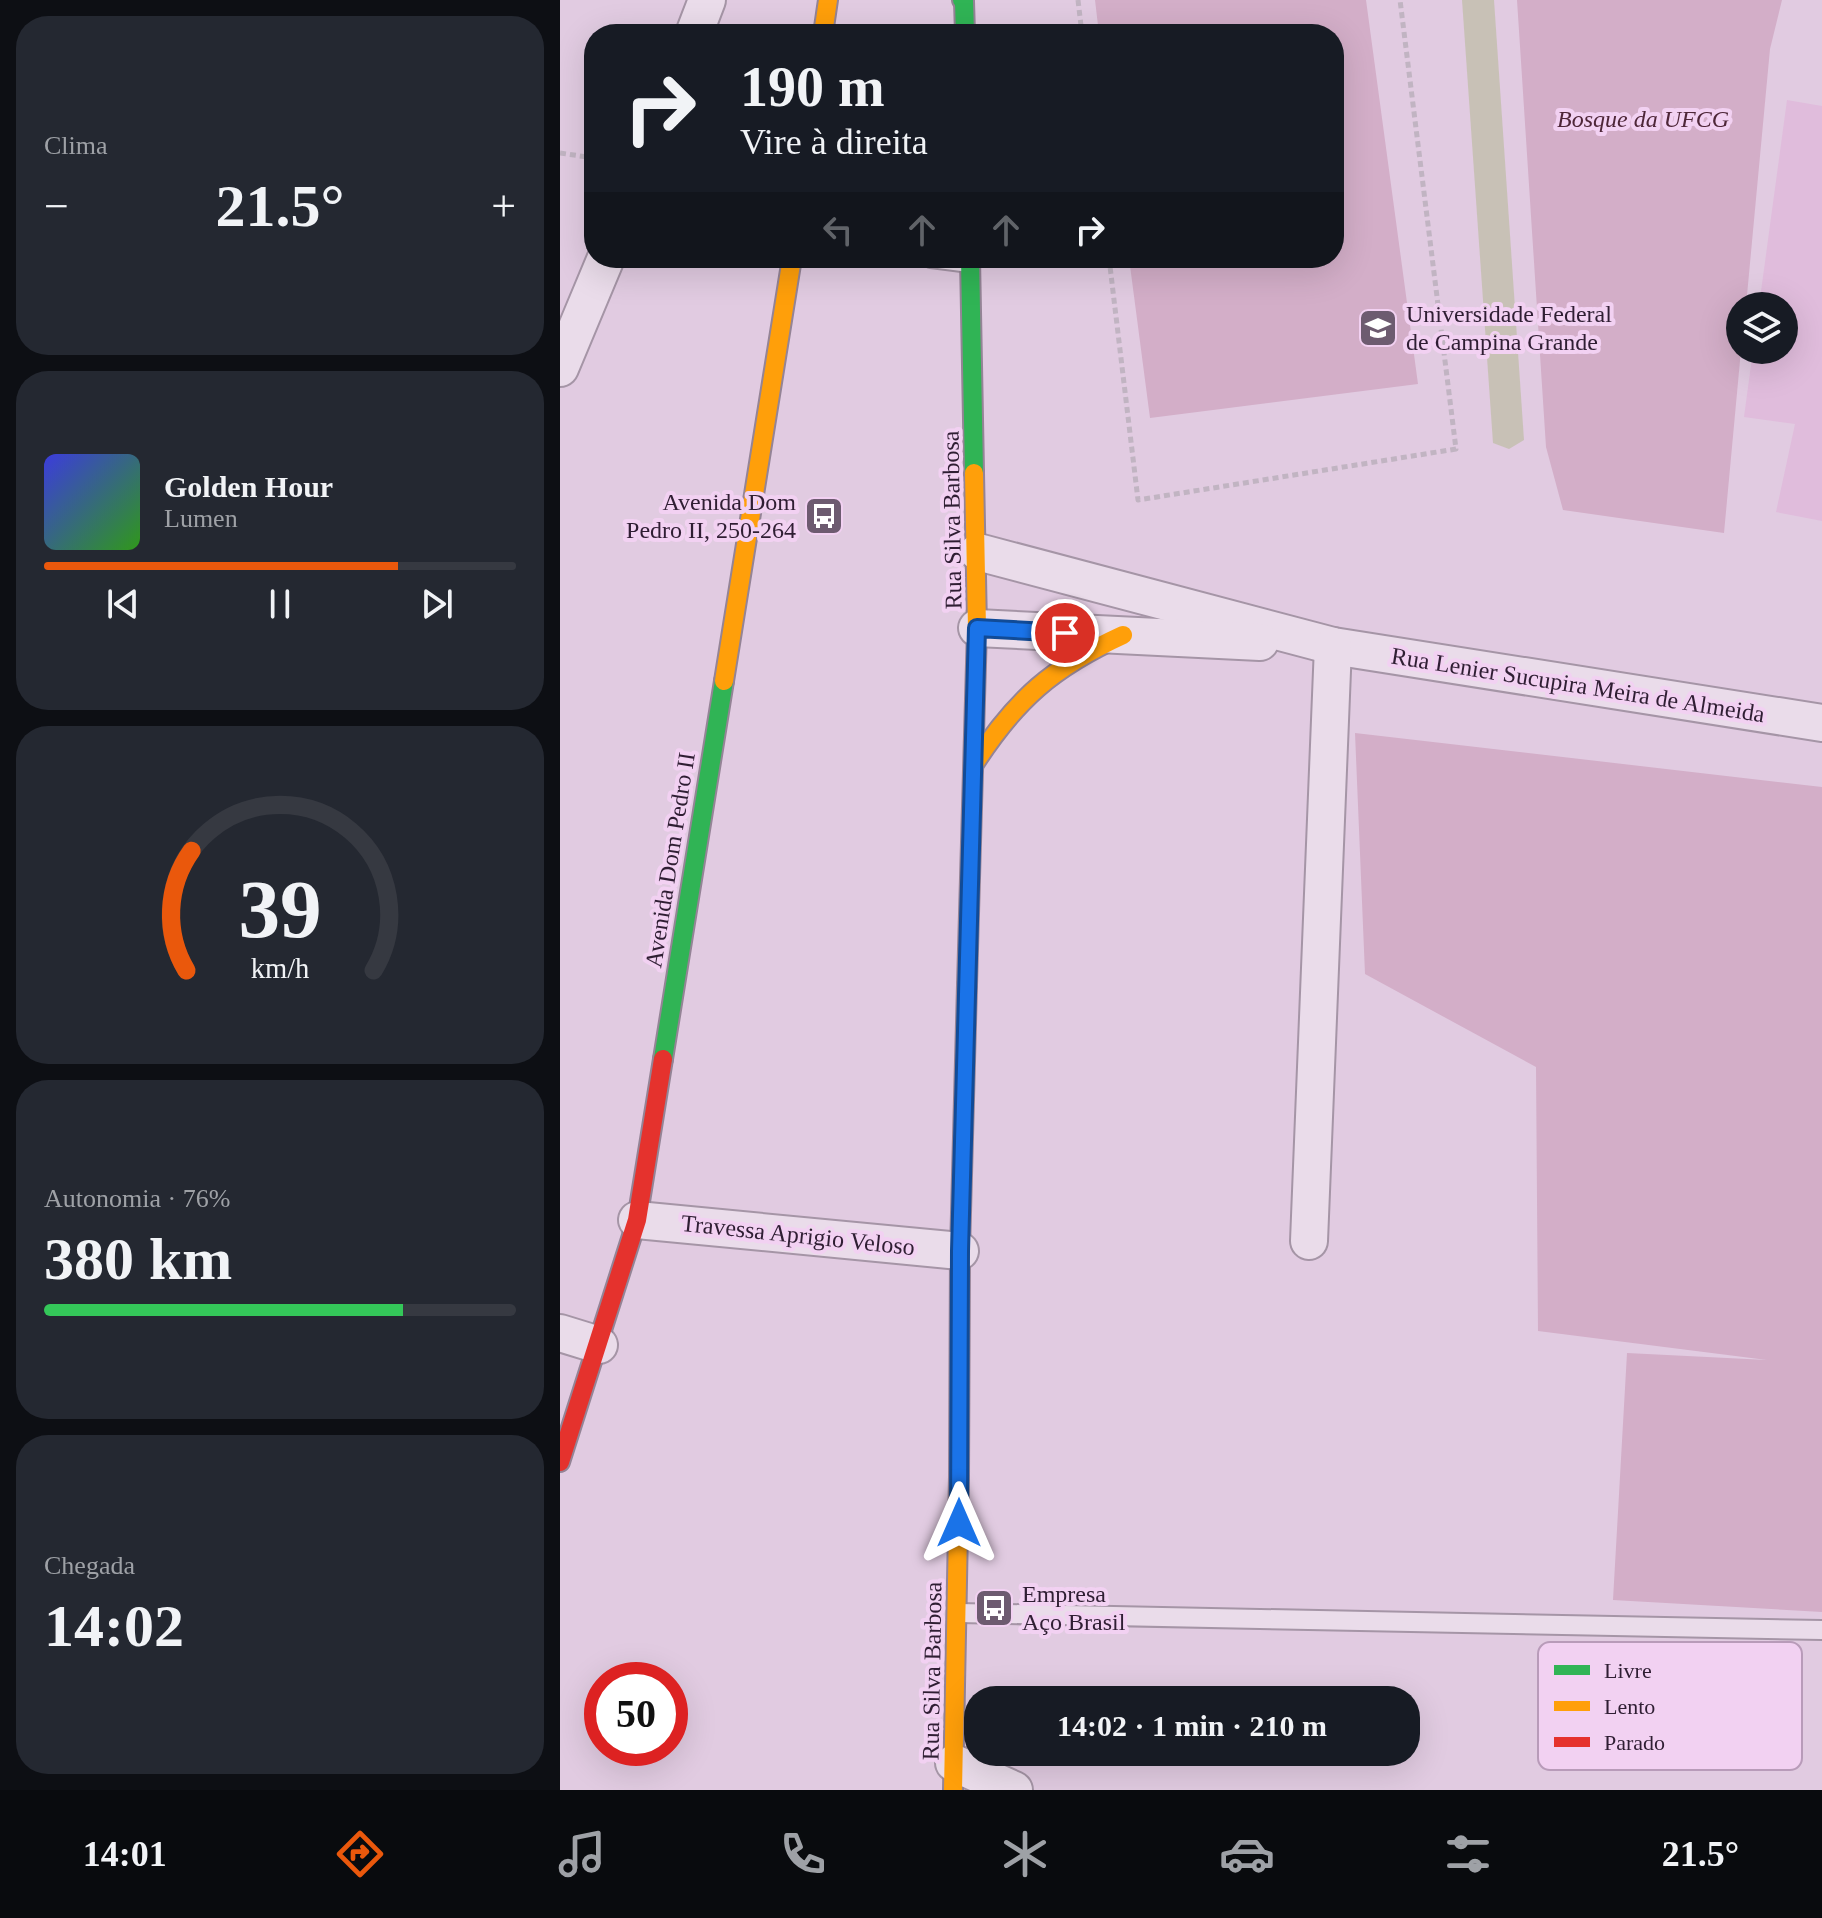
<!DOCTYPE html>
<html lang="pt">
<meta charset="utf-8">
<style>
:root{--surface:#171b24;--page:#242831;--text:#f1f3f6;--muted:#9ea1a6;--line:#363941;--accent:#ea580c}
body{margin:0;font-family:"Times New Roman",serif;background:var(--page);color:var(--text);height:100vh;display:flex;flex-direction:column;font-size:30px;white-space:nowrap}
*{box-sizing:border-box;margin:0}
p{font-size:26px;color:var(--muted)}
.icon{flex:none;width:44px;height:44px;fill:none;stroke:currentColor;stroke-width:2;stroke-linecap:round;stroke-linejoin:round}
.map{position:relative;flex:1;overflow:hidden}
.details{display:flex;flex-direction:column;gap:16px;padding:16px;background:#0d0f14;width:560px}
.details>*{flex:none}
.hud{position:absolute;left:24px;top:24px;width:760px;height:244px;border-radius:32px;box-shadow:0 8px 32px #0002;background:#171b24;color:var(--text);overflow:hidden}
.fabs{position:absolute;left:1166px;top:292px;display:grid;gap:16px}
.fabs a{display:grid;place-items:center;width:72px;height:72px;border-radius:50%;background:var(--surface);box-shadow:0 8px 32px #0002;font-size:40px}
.speed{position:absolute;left:24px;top:1662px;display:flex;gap:16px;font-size:40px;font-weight:700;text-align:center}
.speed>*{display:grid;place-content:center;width:104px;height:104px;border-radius:50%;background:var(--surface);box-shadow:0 8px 32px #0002;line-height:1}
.speed .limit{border:12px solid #d22;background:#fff;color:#111}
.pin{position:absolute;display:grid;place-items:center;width:68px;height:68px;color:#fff;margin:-34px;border:4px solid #fff;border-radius:50%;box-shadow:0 2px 8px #0007}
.me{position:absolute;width:88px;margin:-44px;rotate:0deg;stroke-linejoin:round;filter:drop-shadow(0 0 6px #0008)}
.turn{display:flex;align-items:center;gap:28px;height:168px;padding:0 24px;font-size:36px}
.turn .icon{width:104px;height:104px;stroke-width:2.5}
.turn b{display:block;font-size:56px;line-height:68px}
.lanes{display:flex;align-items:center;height:76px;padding:0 24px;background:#0003;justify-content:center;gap:40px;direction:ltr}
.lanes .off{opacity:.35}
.big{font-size:60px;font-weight:600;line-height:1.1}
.details .card{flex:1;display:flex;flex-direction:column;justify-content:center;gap:12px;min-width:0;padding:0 28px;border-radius:32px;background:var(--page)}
.details .dial{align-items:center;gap:0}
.dial svg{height:208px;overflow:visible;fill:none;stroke:var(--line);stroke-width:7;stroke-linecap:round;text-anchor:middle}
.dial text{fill:var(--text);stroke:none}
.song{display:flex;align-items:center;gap:24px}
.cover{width:96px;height:96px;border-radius:12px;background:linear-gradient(135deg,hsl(240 70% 55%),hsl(110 70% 35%))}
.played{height:8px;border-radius:4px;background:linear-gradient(90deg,var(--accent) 75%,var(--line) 75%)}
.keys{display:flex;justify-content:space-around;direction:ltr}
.heat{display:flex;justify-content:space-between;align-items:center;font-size:44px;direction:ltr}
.charge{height:12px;border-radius:6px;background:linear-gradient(90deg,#34c759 76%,var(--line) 0)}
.trip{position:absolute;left:404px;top:1686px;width:456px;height:80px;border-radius:32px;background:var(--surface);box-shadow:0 8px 32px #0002;font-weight:600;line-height:80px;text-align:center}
.tabs{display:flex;height:128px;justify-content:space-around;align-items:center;background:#090b0e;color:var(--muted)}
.tabs .icon{width:56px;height:56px}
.tabs .current{color:var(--accent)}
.tabs b{font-size:36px;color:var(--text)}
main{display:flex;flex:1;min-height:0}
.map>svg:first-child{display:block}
.farmland{fill:#e0bcdc}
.green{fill:#d3aec8}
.water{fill:#c8c1b6}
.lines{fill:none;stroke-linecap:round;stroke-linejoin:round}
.lane-casing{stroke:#a595a6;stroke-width:22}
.street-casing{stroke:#a595a6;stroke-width:40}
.fast-casing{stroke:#948496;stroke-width:22}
.slow-casing{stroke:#948496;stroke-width:22}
.jam-casing{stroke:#948496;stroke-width:22}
.path{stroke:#c1b4c2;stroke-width:5;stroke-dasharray:6 4;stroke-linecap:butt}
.lane{stroke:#eadcea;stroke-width:18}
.street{stroke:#eadcea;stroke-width:36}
.fast{stroke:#30b455;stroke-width:18}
.slow{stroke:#ff9f0a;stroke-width:18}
.jam{stroke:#e5322d;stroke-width:18}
.route-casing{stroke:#114b97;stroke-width:20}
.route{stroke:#1a73e8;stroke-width:14}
.labels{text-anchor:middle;stroke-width:8;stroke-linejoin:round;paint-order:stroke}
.park-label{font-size:24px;font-style:italic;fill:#4e2638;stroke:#f2d1f2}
.poi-label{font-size:24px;fill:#2f1e33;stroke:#f2d1f2;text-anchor:start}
.street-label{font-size:24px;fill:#2f1e33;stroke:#f2d1f2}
.key{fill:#f2d1f2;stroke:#b89bb9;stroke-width:2}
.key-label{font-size:22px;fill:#2f1e33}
</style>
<main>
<section class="details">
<div class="card"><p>Clima</p>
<div class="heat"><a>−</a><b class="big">21.5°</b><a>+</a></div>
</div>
<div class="card">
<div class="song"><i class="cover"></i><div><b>Golden Hour</b><p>Lumen</p></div></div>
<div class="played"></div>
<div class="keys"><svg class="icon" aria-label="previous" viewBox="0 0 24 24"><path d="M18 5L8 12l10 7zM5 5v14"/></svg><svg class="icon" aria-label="pause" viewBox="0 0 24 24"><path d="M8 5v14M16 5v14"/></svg><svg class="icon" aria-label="next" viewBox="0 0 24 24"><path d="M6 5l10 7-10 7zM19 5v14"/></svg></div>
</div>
<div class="card dial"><svg viewBox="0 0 100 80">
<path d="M14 69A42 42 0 1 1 86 69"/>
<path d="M14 69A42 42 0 0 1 16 23" stroke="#ea580c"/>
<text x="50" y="56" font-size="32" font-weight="700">39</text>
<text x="50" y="72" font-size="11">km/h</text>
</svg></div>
<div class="card"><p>Autonomia · 76%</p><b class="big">380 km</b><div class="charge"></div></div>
<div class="card"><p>Chegada</p><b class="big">14:02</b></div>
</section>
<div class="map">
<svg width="1262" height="1790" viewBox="0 0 1262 1790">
<rect width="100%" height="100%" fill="#e1cbe1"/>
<path class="farmland" d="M1227,100l35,6v415l-46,-9 19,-88 -51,-7 9,-67h31v-44h-25z"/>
<g class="green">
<path d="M535,0h271l52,384 -268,34 -21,-160h205v-224h-235z"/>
<path d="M957,0h265l-12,49 -24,257h-6l1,44 -17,183 -161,-23 -17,-63z"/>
<path d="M795,733l467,54v825l-209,-12 14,-247 140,7 -229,-29 -2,-264 -171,-93z"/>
</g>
<path class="water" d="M902,0h32l30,440 -15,9 -16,-6z"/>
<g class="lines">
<g class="lane-casing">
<g id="lane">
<path d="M371,258l39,5"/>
<path d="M399,1613l863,17"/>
</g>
</g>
<g class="street-casing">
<g id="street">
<path d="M134,34l13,-34"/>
<path d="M0,368l46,-110"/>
<path d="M418,552l355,94 489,77"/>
<path d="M417,628l283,14"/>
<path d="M77,1220l323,31"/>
<path d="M749,1241l24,-595"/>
<path d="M0,1333l39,12"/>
<path d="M394,1763l60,27"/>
</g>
</g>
<g class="fast-casing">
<g id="fast">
<path d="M402,0h2"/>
<path d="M404,1l1,33"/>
<path d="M410,258l4,215"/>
<path d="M103,1059l61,-378"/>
<path d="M399,1477l1,-226 7,-266"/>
</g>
</g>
<g class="slow-casing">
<g id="slow">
<path d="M263,34l5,-34"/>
<path d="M164,681l68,-423"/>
<path d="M414,764c42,-65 79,-97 149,-129"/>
<path d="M407,985l10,-357 -3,-155"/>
<path d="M393,1790l6,-313"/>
</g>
</g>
<g class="jam-casing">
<path id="jam" d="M0,1462l77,-242 26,-161"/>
</g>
<g class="path">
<path d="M518,0l4,34"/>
<path d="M0,153l34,5"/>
<path d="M549,258l29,242 318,-51 -56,-449"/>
</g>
<use href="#lane" class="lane"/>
<use href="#street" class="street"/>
<use href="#fast" class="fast"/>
<use href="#slow" class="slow"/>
<use href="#jam" class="jam"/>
</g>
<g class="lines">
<g class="route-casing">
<path id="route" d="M399,1523l1,-272 17,-623 88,5"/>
</g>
<use href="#route" class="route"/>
</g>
<defs>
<g id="university-square" transform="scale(2)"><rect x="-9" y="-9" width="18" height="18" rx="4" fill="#6d5b70" stroke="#f2d1f2"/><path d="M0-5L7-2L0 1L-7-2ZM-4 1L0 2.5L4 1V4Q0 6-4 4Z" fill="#fff"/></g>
<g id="bus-square" transform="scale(2)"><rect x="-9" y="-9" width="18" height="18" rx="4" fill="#6d5b70" stroke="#f2d1f2"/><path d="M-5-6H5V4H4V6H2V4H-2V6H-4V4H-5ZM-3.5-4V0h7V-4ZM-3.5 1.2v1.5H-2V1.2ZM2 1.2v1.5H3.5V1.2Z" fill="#fff"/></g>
</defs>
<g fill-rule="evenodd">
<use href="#university-square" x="818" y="328"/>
<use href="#bus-square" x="264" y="516"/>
<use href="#bus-square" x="434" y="1608"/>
</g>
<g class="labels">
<g class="park-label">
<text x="1083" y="127">Bosque da UFCG</text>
</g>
<g class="poi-label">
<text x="846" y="322">Universidade Federal<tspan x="846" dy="28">de Campina Grande</tspan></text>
<text x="236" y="510" text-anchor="end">Avenida Dom<tspan x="236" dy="28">Pedro II, 250-264</tspan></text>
<text x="462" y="1602">Empresa<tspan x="462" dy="28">Aço Brasil</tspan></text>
</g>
<g class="street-label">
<text transform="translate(392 520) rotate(-91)" y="8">Rua Silva Barbosa</text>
<text transform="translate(1018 685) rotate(9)" y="8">Rua Lenier Sucupira Meira de Almeida</text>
<text transform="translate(110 860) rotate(-81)" y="8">Avenida Dom Pedro II</text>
<text transform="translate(238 1235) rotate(6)" y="8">Travessa Aprigio Veloso</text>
<text transform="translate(372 1671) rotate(-89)" y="8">Rua Silva Barbosa</text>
</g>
</g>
<rect x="978" y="1642" width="264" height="128" rx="12" class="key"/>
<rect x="994" y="1665" width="36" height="10" fill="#30b455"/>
<rect x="994" y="1701" width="36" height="10" fill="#ff9f0a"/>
<rect x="994" y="1737" width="36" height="10" fill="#e5322d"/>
<g class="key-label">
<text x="1044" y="1678">Livre</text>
<text x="1044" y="1714">Lento</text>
<text x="1044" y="1750">Parado</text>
</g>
</svg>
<div class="fabs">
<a><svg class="icon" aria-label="layers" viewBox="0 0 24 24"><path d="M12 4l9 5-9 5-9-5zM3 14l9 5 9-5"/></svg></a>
</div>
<div class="speed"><div class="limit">50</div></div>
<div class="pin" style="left:505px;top:633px;background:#d93025"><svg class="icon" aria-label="arrive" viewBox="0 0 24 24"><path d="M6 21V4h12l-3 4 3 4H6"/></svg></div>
<svg class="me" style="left:399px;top:1523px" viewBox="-20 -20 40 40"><path d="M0-17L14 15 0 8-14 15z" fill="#1a73e8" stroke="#fff" stroke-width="4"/></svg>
<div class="trip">14:02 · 1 min · 210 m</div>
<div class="hud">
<div class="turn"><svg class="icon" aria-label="right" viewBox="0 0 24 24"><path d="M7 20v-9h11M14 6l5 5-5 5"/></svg><div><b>190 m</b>Vire à direita</div></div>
<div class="lanes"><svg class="icon off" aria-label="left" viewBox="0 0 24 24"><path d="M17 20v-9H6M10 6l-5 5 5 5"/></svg><svg class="icon off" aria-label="ahead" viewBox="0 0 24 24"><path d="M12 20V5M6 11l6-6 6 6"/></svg><svg class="icon off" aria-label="ahead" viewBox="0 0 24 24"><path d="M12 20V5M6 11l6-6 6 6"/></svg><svg class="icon" aria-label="right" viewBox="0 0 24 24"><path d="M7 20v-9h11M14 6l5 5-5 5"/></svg></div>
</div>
</div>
</main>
<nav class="tabs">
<b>14:01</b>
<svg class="icon current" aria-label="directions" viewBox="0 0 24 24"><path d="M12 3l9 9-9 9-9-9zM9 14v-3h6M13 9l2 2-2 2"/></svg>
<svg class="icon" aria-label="music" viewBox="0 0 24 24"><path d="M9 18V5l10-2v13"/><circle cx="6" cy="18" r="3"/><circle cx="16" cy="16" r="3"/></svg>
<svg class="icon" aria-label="phone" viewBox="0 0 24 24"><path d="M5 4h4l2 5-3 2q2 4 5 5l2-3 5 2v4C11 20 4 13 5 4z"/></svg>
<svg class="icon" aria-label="climate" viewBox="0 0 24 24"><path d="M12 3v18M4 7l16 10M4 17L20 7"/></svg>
<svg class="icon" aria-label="car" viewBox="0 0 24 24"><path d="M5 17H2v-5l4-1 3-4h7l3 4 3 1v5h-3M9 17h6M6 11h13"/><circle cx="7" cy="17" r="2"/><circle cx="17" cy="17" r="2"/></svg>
<svg class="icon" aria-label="filters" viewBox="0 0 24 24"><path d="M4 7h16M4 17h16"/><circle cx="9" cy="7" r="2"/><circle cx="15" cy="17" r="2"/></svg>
<b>21.5°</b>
</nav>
